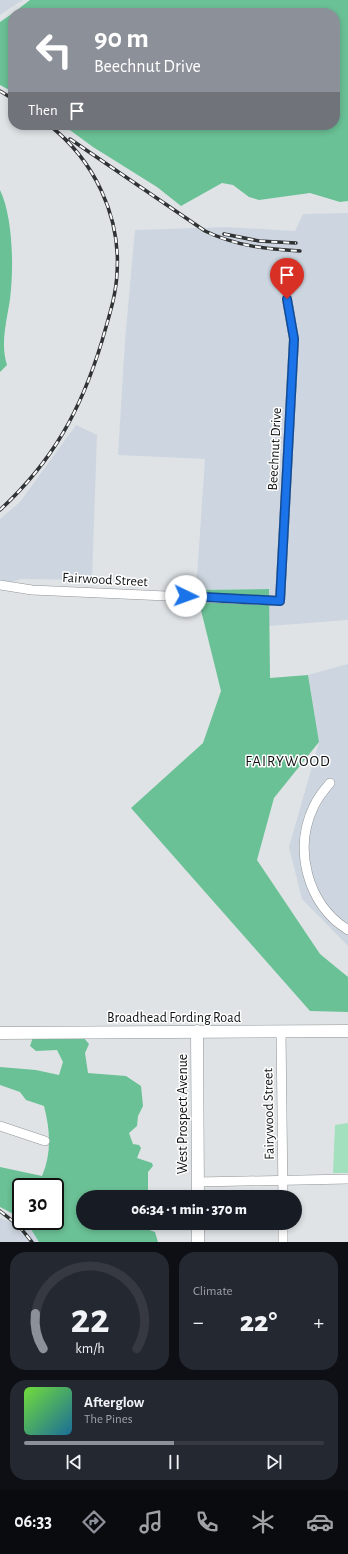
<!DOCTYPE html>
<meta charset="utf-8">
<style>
:root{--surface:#171b24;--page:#242831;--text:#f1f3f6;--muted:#9ea1a6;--line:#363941;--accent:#8c9099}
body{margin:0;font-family:"Alegreya Sans",sans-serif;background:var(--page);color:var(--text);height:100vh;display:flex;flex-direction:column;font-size:15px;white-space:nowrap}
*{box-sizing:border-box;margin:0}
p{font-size:13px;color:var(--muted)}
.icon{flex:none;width:22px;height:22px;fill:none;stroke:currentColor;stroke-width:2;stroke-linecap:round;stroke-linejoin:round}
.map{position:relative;height:1242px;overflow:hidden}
.details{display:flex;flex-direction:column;gap:10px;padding:10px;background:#0d0f14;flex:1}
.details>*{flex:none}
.top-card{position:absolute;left:8px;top:8px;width:332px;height:122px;border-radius:16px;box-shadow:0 2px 6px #0003;background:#8c9099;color:#fff;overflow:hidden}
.speed{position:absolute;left:12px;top:1178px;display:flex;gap:8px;font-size:20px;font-weight:700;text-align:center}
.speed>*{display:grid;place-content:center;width:52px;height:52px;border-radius:50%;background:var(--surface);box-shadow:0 2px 6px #0003;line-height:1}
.speed .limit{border:2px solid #111;border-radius:6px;background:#fff;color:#111}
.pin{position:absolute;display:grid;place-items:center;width:34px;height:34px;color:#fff;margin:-41px -17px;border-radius:50% 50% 50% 0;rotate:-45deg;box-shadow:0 0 4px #0007}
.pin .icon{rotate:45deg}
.me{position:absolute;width:44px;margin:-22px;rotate:93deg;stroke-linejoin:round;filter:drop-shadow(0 0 3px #0008)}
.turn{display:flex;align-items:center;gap:14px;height:84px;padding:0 20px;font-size:18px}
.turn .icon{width:52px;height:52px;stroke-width:2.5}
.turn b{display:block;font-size:28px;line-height:34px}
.then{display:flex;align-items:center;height:38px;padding:0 20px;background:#0003;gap:8px;font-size:15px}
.big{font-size:30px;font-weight:800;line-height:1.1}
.details .tile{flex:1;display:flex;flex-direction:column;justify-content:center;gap:6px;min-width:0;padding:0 14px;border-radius:16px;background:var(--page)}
.details .dial{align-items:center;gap:0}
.dial svg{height:104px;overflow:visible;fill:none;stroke:var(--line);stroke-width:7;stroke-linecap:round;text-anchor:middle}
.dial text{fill:var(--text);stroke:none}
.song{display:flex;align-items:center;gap:12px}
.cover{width:48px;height:48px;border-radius:6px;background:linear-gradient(135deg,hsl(100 70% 55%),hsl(200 70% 35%))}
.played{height:4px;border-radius:2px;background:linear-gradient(90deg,var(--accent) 50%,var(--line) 50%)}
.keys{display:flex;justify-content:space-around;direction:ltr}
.heat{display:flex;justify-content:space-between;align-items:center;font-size:22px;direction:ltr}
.details .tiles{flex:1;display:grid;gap:10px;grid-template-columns:1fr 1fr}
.tile:last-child{grid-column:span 2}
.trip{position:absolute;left:76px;top:1190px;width:226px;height:40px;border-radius:20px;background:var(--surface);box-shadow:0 2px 6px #0003;font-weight:800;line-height:40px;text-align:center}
.tab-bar{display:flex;height:64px;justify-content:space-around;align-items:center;background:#090b0e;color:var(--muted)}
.tab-bar .icon{width:28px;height:28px}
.tab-bar .selected{color:var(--accent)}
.tab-bar b{font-size:18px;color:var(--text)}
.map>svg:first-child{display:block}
.built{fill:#cdd6e0}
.green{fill:#a2e0be}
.forest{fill:#6bc196}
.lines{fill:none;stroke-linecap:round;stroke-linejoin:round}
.street-casing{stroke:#909497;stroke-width:10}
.secondary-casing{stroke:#909497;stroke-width:13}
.street{stroke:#fff;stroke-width:9}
.secondary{stroke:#fff;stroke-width:12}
.rail-casing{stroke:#303334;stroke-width:3.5}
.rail{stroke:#fff;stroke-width:2;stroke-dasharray:6;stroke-linecap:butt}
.route-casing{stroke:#114b97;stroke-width:10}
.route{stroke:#1a73e8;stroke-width:7}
.labels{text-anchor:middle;stroke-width:3;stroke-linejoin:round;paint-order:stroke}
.street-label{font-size:14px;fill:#0e1011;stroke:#fff}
.neighbourhood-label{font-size:15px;letter-spacing:1px;fill:#0e1011;stroke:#fff}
</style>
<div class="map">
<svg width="348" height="1242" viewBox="0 0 348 1242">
<rect width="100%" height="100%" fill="#dfe3e6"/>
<g class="built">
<path d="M0,0h23l-23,15z"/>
<path d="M348,213v407l-79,6 -1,-37 -72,1 9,-131 -87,-4 7,-114 10,-111 91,-3 69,4 8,-17z"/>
<path d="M76,425l21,10 -5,145 -71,-1 -21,7v-67l20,-17z"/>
<path d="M348,664v282l-46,-47 -13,-52 30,-105 -11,-67z"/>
<path d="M0,1218l37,12 6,12h-43z"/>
</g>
<path class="green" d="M348,1123v50h-15l2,-48z"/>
<g class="forest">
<path d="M30,0h318v201l-8,1 -30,-9 -51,7 -10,-3 -16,-12 -11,-2 -41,23 -24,-19 -64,-40 -30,-22h272v-112h-322z"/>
<path d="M13,13v79l-13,-7v-63z"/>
<path d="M0,190c13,27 14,78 10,109 -3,21 -10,45 -3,66l-7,7z"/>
<path d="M269,589l1,89 38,-3 11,67 -45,56 -17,62 63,94 28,23v35l-38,-1 -179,-203 72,-65 18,-52 -25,-101z"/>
<path d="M33,1037l51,1 5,6 -4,9 3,20 38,3 15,10 2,20 -5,10 -1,10 -8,7 4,11 6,1 2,3 -4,10 15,5 1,3 -5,6v25h-65v26h43l3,1 13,-1 2,5 11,4 3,10h-119l-13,-21h29v-34h-34v31l-21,-11v-40l42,9c10,-23 8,-47 2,-70l-18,-6 -6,-8 -20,-7v-18l36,3 23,5 4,-13 -6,-12 -21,1 -6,-5z"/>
</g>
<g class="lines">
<g class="street-casing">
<g id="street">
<path d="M0,585l32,5 248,11 14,-262 -7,-40"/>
<path d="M330,783c-6,7 -12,14 -16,23 -21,43 -7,98 34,124"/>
<path d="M281,1031l2,166"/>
<path d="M0,1126l45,15"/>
<path d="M198,1182l150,-3"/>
<path d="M283,1242v-19"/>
</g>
</g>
<g class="secondary-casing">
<g id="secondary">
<path d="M197,1031l1,166"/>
<path d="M0,1033l348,-2"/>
<path d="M198,1223v19"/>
</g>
</g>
<use href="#street" class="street"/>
<use href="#secondary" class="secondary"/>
<g class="rail-casing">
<g id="rail">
<path d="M0,91l13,8"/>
<path d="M70,139l135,92c31,15 61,18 95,20"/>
<path d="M224,234l35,7 37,2"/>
<path d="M0,510c53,-49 81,-100 102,-169 6,-22 14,-44 15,-68 4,-57 -23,-113 -68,-148"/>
<path d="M0,1211l19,15 13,16"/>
</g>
</g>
<use href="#rail" class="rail"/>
</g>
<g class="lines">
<g class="route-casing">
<path id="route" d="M186,596l94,5 14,-262 -7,-40"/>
</g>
<use href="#route" class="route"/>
</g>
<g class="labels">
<g class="street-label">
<text transform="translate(274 449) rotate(-87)" y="5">Beechnut Drive</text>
<text transform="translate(105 579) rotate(3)" y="5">Fairwood Street</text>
<text x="174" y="1022">Broadhead Fording Road</text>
<text transform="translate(182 1114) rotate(-90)" y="5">West Prospect Avenue</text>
<text transform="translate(268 1114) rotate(-91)" y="5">Fairywood Street</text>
</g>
<g class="neighbourhood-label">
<text x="288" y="766">FAIRYWOOD</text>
</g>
</g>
</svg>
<div class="speed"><div class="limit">30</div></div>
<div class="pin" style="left:287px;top:299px;background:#d93025"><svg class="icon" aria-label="arrive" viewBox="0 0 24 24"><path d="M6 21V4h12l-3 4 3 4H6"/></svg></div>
<svg class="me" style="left:186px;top:596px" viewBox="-20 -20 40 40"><circle r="19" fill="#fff"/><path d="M0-13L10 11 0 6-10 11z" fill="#1a73e8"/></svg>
<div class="trip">06:34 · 1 min · 370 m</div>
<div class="top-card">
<div class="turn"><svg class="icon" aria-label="left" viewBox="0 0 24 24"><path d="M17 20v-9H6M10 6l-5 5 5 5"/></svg><div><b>90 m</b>Beechnut Drive</div></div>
<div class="then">Then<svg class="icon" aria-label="arrive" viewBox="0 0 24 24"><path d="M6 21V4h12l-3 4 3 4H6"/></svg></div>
</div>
</div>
<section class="details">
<div class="tiles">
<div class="tile dial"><svg viewBox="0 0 100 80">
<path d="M14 69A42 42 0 1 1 86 69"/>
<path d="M14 69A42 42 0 0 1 8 42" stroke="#8c9099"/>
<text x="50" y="56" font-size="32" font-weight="700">22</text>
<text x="50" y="72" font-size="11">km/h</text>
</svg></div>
<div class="tile"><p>Climate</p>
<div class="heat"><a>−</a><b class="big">22°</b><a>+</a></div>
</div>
<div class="tile">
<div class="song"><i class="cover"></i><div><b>Afterglow</b><p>The Pines</p></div></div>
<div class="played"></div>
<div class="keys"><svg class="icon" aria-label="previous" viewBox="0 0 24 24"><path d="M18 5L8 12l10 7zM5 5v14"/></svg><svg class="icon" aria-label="pause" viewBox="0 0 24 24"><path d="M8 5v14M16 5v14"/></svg><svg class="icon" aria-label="next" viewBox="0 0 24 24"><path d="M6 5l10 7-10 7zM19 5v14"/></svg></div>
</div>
</div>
</section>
<nav class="tab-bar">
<b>06:33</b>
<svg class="icon selected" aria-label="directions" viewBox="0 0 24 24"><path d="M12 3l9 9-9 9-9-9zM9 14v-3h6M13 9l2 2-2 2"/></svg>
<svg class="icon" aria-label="music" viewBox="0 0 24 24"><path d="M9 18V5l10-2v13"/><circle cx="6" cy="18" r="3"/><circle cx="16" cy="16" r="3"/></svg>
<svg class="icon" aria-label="phone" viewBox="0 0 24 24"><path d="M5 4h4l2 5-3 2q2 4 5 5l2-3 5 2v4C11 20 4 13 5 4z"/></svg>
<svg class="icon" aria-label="climate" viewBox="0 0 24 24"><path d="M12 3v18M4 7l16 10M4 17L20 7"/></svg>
<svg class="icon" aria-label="car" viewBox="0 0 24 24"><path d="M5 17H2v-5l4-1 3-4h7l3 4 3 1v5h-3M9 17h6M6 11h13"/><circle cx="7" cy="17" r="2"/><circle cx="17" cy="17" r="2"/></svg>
</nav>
